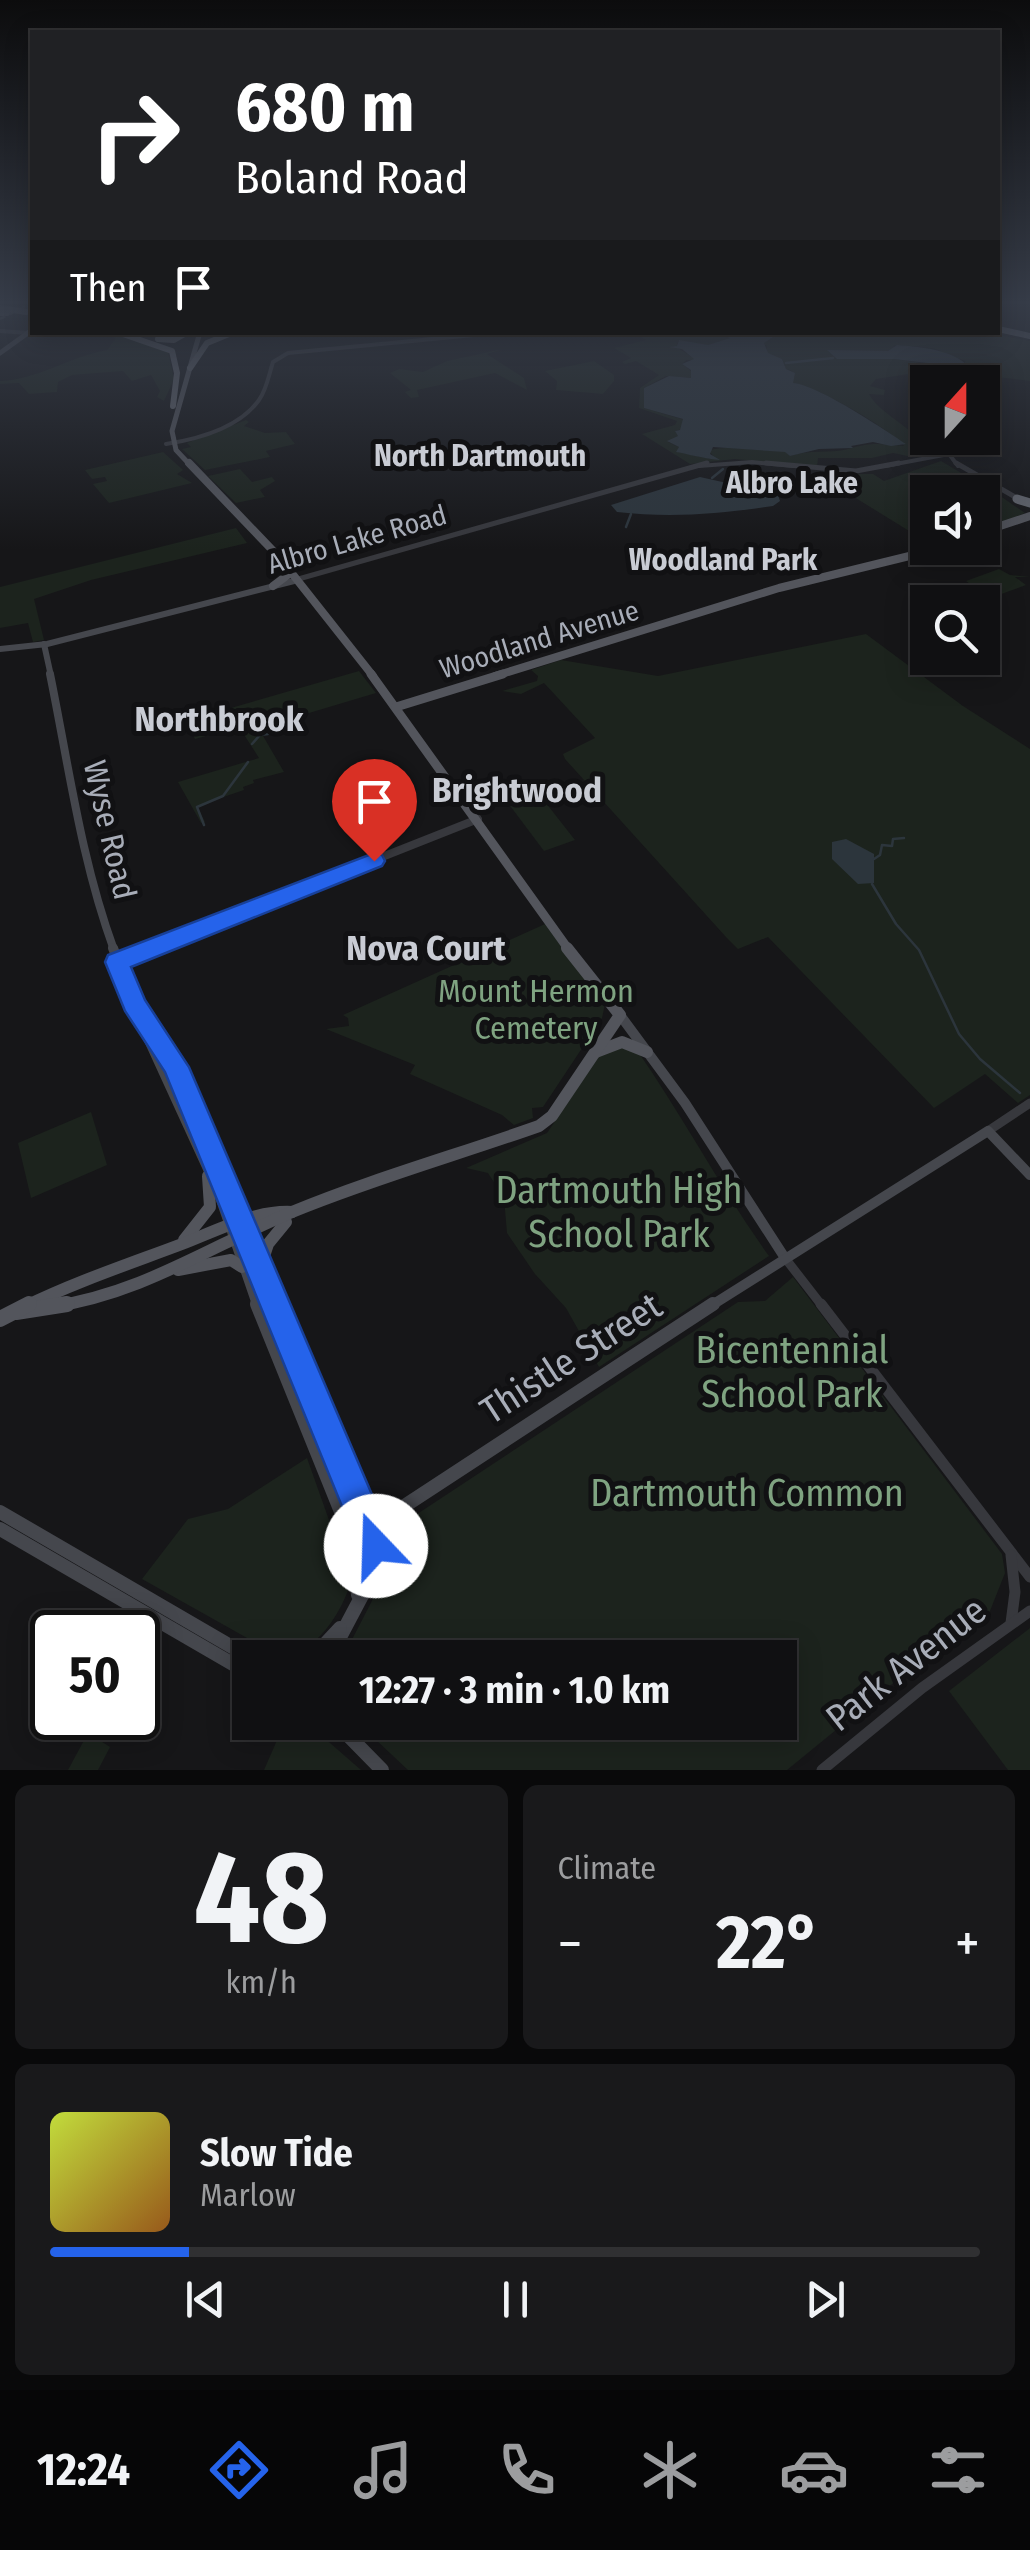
<!DOCTYPE html>
<meta charset="utf-8">
<style>
:root{--surface:#101012;--page:#19191b;--text:#f1f3f6;--muted:#9c9d9f;--line:#303032;--accent:#2563eb}
body{margin:0;font-family:"Fira Sans Condensed",sans-serif;background:var(--page);color:var(--text);height:100vh;display:flex;flex-direction:column;font-size:38px;white-space:nowrap}
*{box-sizing:border-box;margin:0}
p{font-size:32px;color:var(--muted)}
.icon{flex:none;width:55px;height:55px;fill:none;stroke:currentColor;stroke-width:2;stroke-linecap:round;stroke-linejoin:round}
.map{position:relative;height:1770px;overflow:hidden}
.sheet{display:flex;flex-direction:column;gap:15px;padding:15px;background:#09090a;flex:1}
.sheet>*{flex:none}
.top-card{position:absolute;left:30px;top:30px;width:970px;height:305px;border-radius:0px;box-shadow:0 5px 25px #0003,0 0 0 2px var(--line);background:#202124;color:#fff;overflow:hidden}
.needle{width:65px;rotate:21deg}
.fabs{position:absolute;left:910px;top:365px;display:grid;gap:20px}
.fabs a{display:grid;place-items:center;width:90px;height:90px;border-radius:0px;background:var(--surface);box-shadow:0 5px 25px #0003,0 0 0 2px var(--line);font-size:50px}
.speed{position:absolute;left:30px;top:1610px;display:flex;gap:20px;font-size:50px;font-weight:700;text-align:center}
.speed>*{display:grid;place-content:center;width:130px;height:130px;border-radius:50%;background:var(--surface);box-shadow:0 5px 25px #0003,0 0 0 2px var(--line);line-height:1}
.speed .limit{border:5px solid #111;border-radius:15px;background:#fff;color:#111}
.pin{position:absolute;display:grid;place-items:center;width:85px;height:85px;color:#fff;margin:-102px -42px;border-radius:50% 50% 50% 0;rotate:-45deg;box-shadow:0 0 10px #0007}
.pin .icon{rotate:45deg}
.me{position:absolute;width:110px;margin:-55px;rotate:339deg;stroke-linejoin:round;filter:drop-shadow(0 0 8px #0008)}
.turn{display:flex;align-items:center;gap:35px;height:210px;padding:0 40px;font-size:45px}
.turn .icon{width:130px;height:130px;stroke-width:2.5}
.turn b{display:block;font-size:70px;line-height:85px}
.then{display:flex;align-items:center;height:95px;padding:0 40px;background:#0003;gap:20px;font-size:38px}
.big{font-size:75px;font-weight:700;line-height:1.1}
.sheet .widget{flex:1;display:flex;flex-direction:column;justify-content:center;gap:15px;min-width:0;padding:0 35px;border-radius:15px;background:var(--page)}
.sheet .dial{align-items:center;gap:0}
.dial b{font-size:130px;line-height:1}
.song{display:flex;align-items:center;gap:30px}
.cover{width:120px;height:120px;border-radius:15px;background:linear-gradient(135deg,hsl(70 70% 55%),hsl(30 70% 35%))}
.played{height:10px;border-radius:5px;background:linear-gradient(90deg,var(--accent) 15%,var(--line) 15%)}
.keys{display:flex;justify-content:space-around;direction:ltr}
.heat{display:flex;justify-content:space-between;align-items:center;font-size:55px;direction:ltr}
.sheet .tiles{flex:1;display:grid;gap:15px;grid-template-columns:1fr 1fr}
.widget:last-child{grid-column:span 2}
.trip{position:absolute;left:232px;top:1640px;width:565px;height:100px;border-radius:0px;background:var(--surface);box-shadow:0 5px 25px #0003,0 0 0 2px var(--line);font-weight:700;line-height:100px;text-align:center}
.dock{display:flex;height:160px;justify-content:space-around;align-items:center;background:#060607;color:var(--muted)}
.dock .icon{width:70px;height:70px}
.dock .active{color:var(--accent)}
.dock b{font-size:45px;color:var(--text)}
.map>svg:first-child{display:block}
.green{fill:#1c231d;fill-rule:evenodd}
.water{fill:#2c353c}
.lines{fill:none;stroke-linecap:round;stroke-linejoin:round}
.stream{stroke:#2c353c;stroke-width:2.5}
.tertiary-far4{stroke:#37383d;stroke-width:4}
.tertiary-far3{stroke:#37383d;stroke-width:5}
.tertiary-far2{stroke:#37383d;stroke-width:8}
.tertiary-far1{stroke:#37383d;stroke-width:9}
.tertiary{stroke:#37383d;stroke-width:11}
.secondary-far4{stroke:#45474d;stroke-width:5}
.secondary-far3{stroke:#45474d;stroke-width:6}
.secondary-far2{stroke:#45474d;stroke-width:8}
.secondary-far1{stroke:#45474d;stroke-width:10}
.secondary{stroke:#45474d;stroke-width:14}
.primary-far4{stroke:#53555c;stroke-width:5}
.primary-far3{stroke:#53555c;stroke-width:8}
.primary-far2{stroke:#53555c;stroke-width:9}
.primary-far1{stroke:#53555c;stroke-width:12}
.primary{stroke:#53555c;stroke-width:16}
.motorway-far1{stroke:#63666e;stroke-width:6}
.motorway{stroke:#63666e;stroke-width:9}
.rail{stroke:#4a4c52;stroke-width:2.5;stroke-dasharray:6 5;stroke-linecap:butt}
.motorway-bridge{stroke:#63666e;stroke-width:6}
.route{fill:#2563eb;stroke:#184099;stroke-width:2.5}
.labels{text-anchor:middle;stroke-width:10;stroke-linejoin:round;paint-order:stroke}
.far-street-label{font-size:28px;fill:#a8adb8;stroke:#111113}
.far-neighbourhood-label{font-size:30px;font-weight:bold;fill:#c9ccd4;stroke:#111113}
.street-label{font-size:32px;fill:#a8adb8;stroke:#111113}
.park-label{font-size:32px;fill:#7fa381;stroke:#111113}
.neighbourhood-label{font-size:35px;font-weight:bold;fill:#c9ccd4;stroke:#111113}
.near-park-label{font-size:38px;fill:#7fa381;stroke:#111113}
.near-street-label{font-size:38px;fill:#a8adb8;stroke:#111113}
</style>
<div class="map">
<svg width="1030" height="1770" viewBox="0 0 1030 1770">
<rect width="100%" height="100%" fill="#161618"/>
<g class="green">
<path d="M97,332l13,1 58,18 6,28 -10,22 -7,-4 3,-6 -9,-16 -19,6 -9,-10 -51,4 -14,7 -1,10 -28,2 -10,-11 -19,1v-3c40,-2 68,-24 107,-31l9,-12z"/>
<path d="M804,332l184,1 42,8v40l-41,-5 -3,6 -8,-1v-6l-55,-3 -47,7 -6,7 15,4 -1,5 -15,-1c9,18 41,32 56,52l13,1 2,4 -28,6 -19,-4 -21,5h-54l-1,9 -82,-8 -45,5 -48,-30 33,-9 2,-4 -38,-13 1,-20 19,-13 -23,-14 -11,3 -3,-2 9,-4 -17,-10 32,-8 -11,-7h79l16,5 -22,7 -30,-4 -2,6 21,13h-11l-4,4 9,7v7l-25,-2 -22,12v20l41,12 -2,9 -8,2 4,5 -11,6 11,5 -1,5 33,7 4,-1 -6,-7c13,-7 56,1 76,0l5,5c19,-7 39,-2 58,-7 26,-7 28,-5 56,-3 -10,-15 -91,-62 -111,-63l-1,-12 -6,-2 -4,-10 -16,-6 1,-7 -4,-3 10,-6 28,-1zM896,345l37,3 32,13 1,8 -72,-10h-57l-9,-8h60z"/>
<path d="M503,349l-16,5 37,24 3,12 -32,-17 -78,17 2,7 -8,1 -6,-6 6,-2 -21,-17 9,-4 24,3 24,-11z"/>
<path d="M594,361l20,14v6l-11,13 -47,-4 1,-9 -12,-10z"/>
<path d="M246,420l3,2 -5,4 21,7 21,-1 9,12 -29,7 4,6 -65,13 -23,-21 9,-2 -4,-4z"/>
<path d="M163,452l20,18 -6,4 15,9 -83,20 -16,-19 14,-3 -2,-4 -13,2 -7,-9z"/>
<path d="M941,461l32,19c-18,1 -28,12 -45,12l-1,50 -94,-58 16,-5 -8,-5h32l11,7z"/>
<path d="M240,469l12,13 20,-5 3,4 -15,9 5,7 -29,6 -28,-27z"/>
<path d="M996,493l29,20 -42,17v-36z"/>
<path d="M236,528l11,15 -156,37 -57,19 10,41 -11,2 -5,-19 -28,5v-41z"/>
<path d="M999,569l11,6 20,2h-15l11,8 -33,12 -16,-9 -18,3 14,-5 -7,-5z"/>
<path d="M866,634l97,72 67,43v346l-12,8 -33,-29 -51,34 -166,-171 -30,12 -12,-12 -161,-178 -2,-5 32,-16 -51,-55 -23,11 -19,-3 35,-10 1,-5 -7,-6 30,-10 97,16z"/>
<path d="M359,671l17,22 -87,26 -5,-6 -29,9 29,50 -31,8 1,3 -11,4 1,3 -47,16 8,16 -4,1 -23,-41 81,-24 -20,-31 -44,12 -9,-18z"/>
<path d="M535,788v1l40,51 -31,11 -39,-52z"/>
<path d="M545,924l60,80 -3,14 -59,89 -11,1 1,10 -19,7 -12,-10 -92,-41 5,-9 -89,-36 23,-3 -1,-8 -5,-3z"/>
<path d="M634,1046c48,68 86,142 135,210l-170,111 -33,-59 -31,-34 -28,-41 -3,-35 -16,-25 -22,-5 81,-35 57,-84z"/>
<path d="M91,1112l16,53 -76,33 -13,-55z"/>
<path d="M793,1277l209,277 3,19 -17,43 -80,55 -121,99h-379l-50,-47 422,-1v-64l-437,-1 50,-97 -1,-25 4,-7 342,-226 27,-1z"/>
<path d="M307,1458l44,124c-10,32 -39,80 -77,71l-132,-74 46,-60 40,-10z"/>
<path d="M1030,1628v142h-22l-59,-79z"/>
<path d="M285,1722l22,1 54,47h-97z"/>
<path d="M88,1733l22,14 -12,23h-30z"/>
</g>
<g class="water">
<path d="M714,333h90l-3,3 -28,1 -9,6 4,10 14,6 4,10 9,4 -2,10c25,2 89,45 113,61l-15,2 -18,-4 -22,4 2,2 -34,1 -29,7 -5,-4 -72,-5 -3,7 10,6c-20,-2 -32,-6 -44,-8l3,-5 -12,-6 11,-5 -3,-5 5,-1 3,-11 -39,-11v-20l25,-12 22,2v-8l-9,-6 12,-5 -12,-10 -13,-2 8,-1 2,-6 29,5 22,-7z"/>
<path d="M897,345c23,2 57,4 73,23l-76,-9h-57l-10,-9 61,1z"/>
<path d="M700,477l67,15 11,3 2,6 -7,5c-53,8 -102,12 -156,6l-6,-7z"/>
<path d="M846,839l28,15v29l-16,1 -26,-25v-17z"/>
</g>
<g class="lines">
<g class="stream">
<path d="M786,363l47,-5"/>
<path d="M712,478l11,-9"/>
<path d="M626,527l5,-13"/>
<path d="M252,744l8,-9 8,-1"/>
<path d="M204,825l-7,-18 26,-11 25,-34"/>
<path d="M874,859l6,-4 2,-10 10,1 1,-7 11,-1"/>
<path d="M872,884l24,40 23,26 40,84 21,25 40,34"/>
</g>
<g class="tertiary-far4">
<path d="M0,331l29,2"/>
<path d="M166,444c32,-5 73,-16 93,-44 8,-11 10,-26 14,-38l15,-9 217,-21"/>
<path d="M699,466l53,-4 42,4"/>
<path d="M885,466l64,-12 9,12"/>
</g>
<g class="tertiary-far3">
<path d="M766,463l90,8 43,-8"/>
<path d="M956,463l66,38"/>
<path d="M295,580l412,-117"/>
</g>
<path class="tertiary-far2" d="M147,950l331,-131"/>
<g class="tertiary-far1">
<path d="M117,962l36,-14"/>
<path d="M988,1131l42,-28"/>
<path d="M785,1258l38,49"/>
</g>
<g class="tertiary">
<path d="M821,1304l209,273"/>
<path d="M1011,1555l4,37 -4,31"/>
<path d="M822,1770l100,-82 108,-77"/>
</g>
<path class="secondary-far4" d="M0,353l32,-23"/>
<g class="secondary-far3">
<path d="M44,644l7,32"/>
<path d="M0,649l47,-5 247,-63"/>
</g>
<path class="secondary-far2" d="M50,674c19,93 31,186 64,276"/>
<g class="secondary-far1">
<path d="M113,948l21,56 42,63 100,240"/>
<path d="M620,1015l65,88 100,155"/>
<path d="M144,1021l-2,4 76,166 40,116"/>
<path d="M709,1307l279,-176 42,44"/>
</g>
<g class="secondary">
<path d="M257,1304l87,215 10,32 4,44"/>
<path d="M275,1304l99,236 1,31 -46,87"/>
<path d="M0,1512l251,146"/>
<path d="M0,1529l250,145"/>
<path d="M351,1541l362,-237"/>
<path d="M312,1658l28,-30"/>
<path d="M335,1722l47,48"/>
</g>
<path class="primary-far4" d="M191,466l-15,-16 -4,-19 28,-99"/>
<g class="primary-far3">
<path d="M189,463l90,94 94,119"/>
<path d="M982,532l48,-16"/>
<path d="M273,586l16,-12"/>
<path d="M495,676l284,-88 163,-40"/>
</g>
<g class="primary-far2">
<path d="M371,674l198,276"/>
<path d="M396,707l107,-33"/>
</g>
<g class="primary-far1">
<path d="M596,1052l26,-10 25,10"/>
<path d="M184,1240l26,-33 -2,-31"/>
<path d="M178,1270l53,-10 11,7"/>
<path d="M259,1271l9,-27 18,-22"/>
<path d="M24,1307c51,-25 105,-43 158,-63 34,-13 73,-34 110,-32"/>
<path d="M50,1307c91,-13 159,-60 242,-95 80,-33 165,-57 247,-86l13,-10 68,-101 -53,-67"/>
</g>
<g class="primary">
<path d="M16,1312l51,-8"/>
<path d="M0,1319l29,-15"/>
</g>
<g class="motorway-far1">
<path d="M0,313h7"/>
<path d="M998,329l32,7"/>
<path d="M117,332l55,19 5,22 -4,33"/>
<path d="M158,339l16,1 14,-8"/>
<path d="M190,368l17,-25 27,-11"/>
</g>
<path class="motorway" d="M1017,499l13,4"/>
<path class="rail" d="M0,319l32,-16"/>
<path class="motorway-bridge" d="M1,308l25,4"/>
</g>
<linearGradient id="sky" x2="0" y2="1"><stop stop-color="#0c0c0d"/><stop offset="0.55" stop-color="#363c48"/><stop offset="1" stop-color="#363c48" stop-opacity="0"/></linearGradient>
<rect width="1030" height="550" fill="url(#sky)"/>
<path class="route" d="M374,853l8,2 3,6 -3,5 -251,101 14,33 44,67 205,479 -5,12 -13,6 -13,-6 -198,-486 -40,-61 -20,-49 3,-7z"/>
<g class="labels">
<g class="far-street-label">
<text transform="translate(357 539) rotate(-16)" y="10">Albro Lake Road</text>
<text transform="translate(539 639) rotate(-17)" y="10">Woodland Avenue</text>
</g>
<g class="far-neighbourhood-label">
<text x="480" y="466">North Dartmouth</text>
<text x="792" y="493">Albro Lake</text>
<text x="723" y="570">Woodland Park</text>
</g>
<g class="street-label">
<text transform="translate(110 830) rotate(77)" y="11">Wyse Road</text>
</g>
<g class="park-label">
<text x="536" y="1002">Mount Hermon<tspan x="536" dy="37">Cemetery</tspan></text>
</g>
<g class="neighbourhood-label">
<text x="219" y="731">Northbrook</text>
<text x="517" y="802">Brightwood</text>
<text x="426" y="960">Nova Court</text>
</g>
<g class="near-park-label">
<text x="619" y="1203">Dartmouth High<tspan x="619" dy="44">School Park</tspan></text>
<text x="792" y="1363">Bicentennial<tspan x="792" dy="44">School Park</tspan></text>
<text x="747" y="1506">Dartmouth Common</text>
</g>
<g class="near-street-label">
<text transform="translate(571 1358) rotate(-33)" y="13">Thistle Street</text>
<text transform="translate(906 1664) rotate(-38)" y="13">Park Avenue</text>
</g>
</g>
</svg>
<div class="fabs">
<a><svg class="needle" viewBox="-14 -14 28 28"><path d="M0-13l5 13h-10z" fill="#e53935"/><path d="M0 13l5-13h-10z" fill="#9c9d9f"/></svg></a>
<a><svg class="icon" aria-label="sound" viewBox="0 0 24 24"><path d="M4 9h4l5-4v14l-5-4H4zM17 9q2 3 0 6"/></svg></a>
<a><svg class="icon" aria-label="search" viewBox="0 0 24 24"><circle cx="10" cy="10" r="6"/><path d="M15 15l6 6"/></svg></a>
</div>
<div class="speed"><div class="limit">50</div></div>
<div class="pin" style="left:374px;top:861px;background:#d93025"><svg class="icon" aria-label="arrive" viewBox="0 0 24 24"><path d="M6 21V4h12l-3 4 3 4H6"/></svg></div>
<svg class="me" style="left:376px;top:1546px" viewBox="-20 -20 40 40"><circle r="19" fill="#fff"/><path d="M0-13L10 11 0 6-10 11z" fill="#2563eb"/></svg>
<div class="trip">12:27 · 3 min · 1.0 km</div>
<div class="top-card">
<div class="turn"><svg class="icon" aria-label="right" viewBox="0 0 24 24"><path d="M7 20v-9h11M14 6l5 5-5 5"/></svg><div><b>680 m</b>Boland Road</div></div>
<div class="then">Then<svg class="icon" aria-label="arrive" viewBox="0 0 24 24"><path d="M6 21V4h12l-3 4 3 4H6"/></svg></div>
</div>
</div>
<section class="sheet">
<div class="tiles">
<div class="widget dial"><b>48</b><p>km/h</p></div>
<div class="widget"><p>Climate</p>
<div class="heat"><a>−</a><b class="big">22°</b><a>+</a></div>
</div>
<div class="widget">
<div class="song"><i class="cover"></i><div><b>Slow Tide</b><p>Marlow</p></div></div>
<div class="played"></div>
<div class="keys"><svg class="icon" aria-label="previous" viewBox="0 0 24 24"><path d="M18 5L8 12l10 7zM5 5v14"/></svg><svg class="icon" aria-label="pause" viewBox="0 0 24 24"><path d="M8 5v14M16 5v14"/></svg><svg class="icon" aria-label="next" viewBox="0 0 24 24"><path d="M6 5l10 7-10 7zM19 5v14"/></svg></div>
</div>
</div>
</section>
<nav class="dock">
<b>12:24</b>
<svg class="icon active" aria-label="directions" viewBox="0 0 24 24"><path d="M12 3l9 9-9 9-9-9zM9 14v-3h6M13 9l2 2-2 2"/></svg>
<svg class="icon" aria-label="music" viewBox="0 0 24 24"><path d="M9 18V5l10-2v13"/><circle cx="6" cy="18" r="3"/><circle cx="16" cy="16" r="3"/></svg>
<svg class="icon" aria-label="phone" viewBox="0 0 24 24"><path d="M5 4h4l2 5-3 2q2 4 5 5l2-3 5 2v4C11 20 4 13 5 4z"/></svg>
<svg class="icon" aria-label="climate" viewBox="0 0 24 24"><path d="M12 3v18M4 7l16 10M4 17L20 7"/></svg>
<svg class="icon" aria-label="car" viewBox="0 0 24 24"><path d="M5 17H2v-5l4-1 3-4h7l3 4 3 1v5h-3M9 17h6M6 11h13"/><circle cx="7" cy="17" r="2"/><circle cx="17" cy="17" r="2"/></svg>
<svg class="icon" aria-label="filters" viewBox="0 0 24 24"><path d="M4 7h16M4 17h16"/><circle cx="9" cy="7" r="2"/><circle cx="15" cy="17" r="2"/></svg>
</nav>
